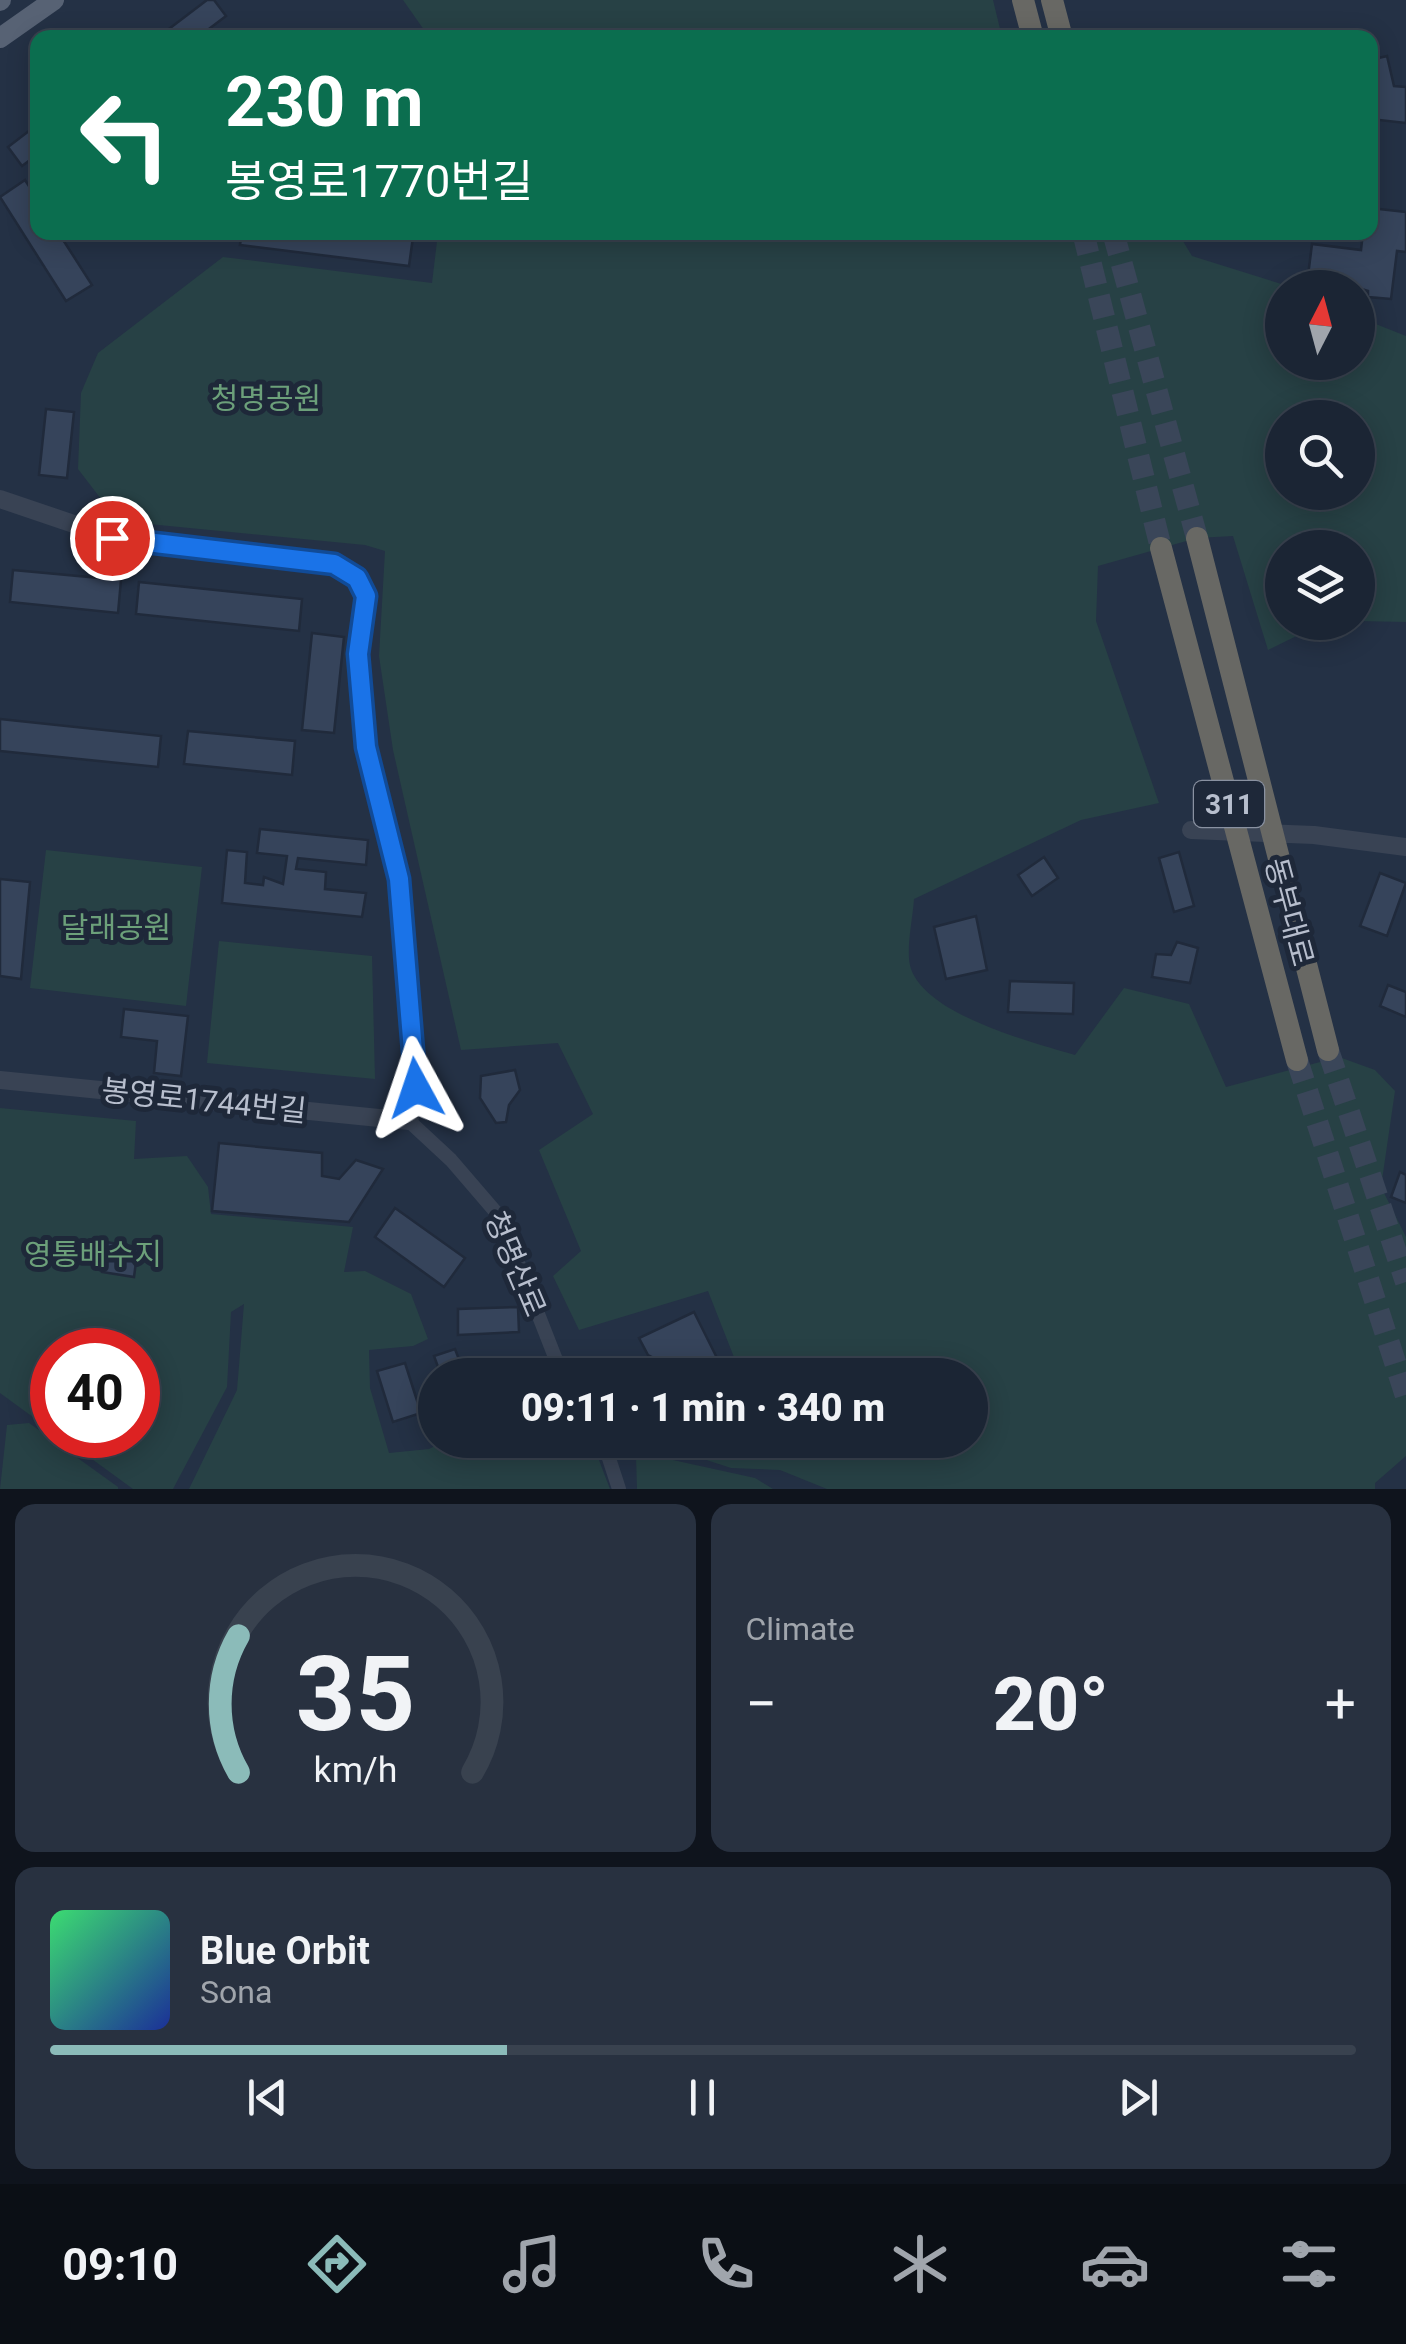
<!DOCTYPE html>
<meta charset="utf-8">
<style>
:root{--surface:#1b2534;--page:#283140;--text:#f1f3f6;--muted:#a0a5ac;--line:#39424f;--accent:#8bbbb9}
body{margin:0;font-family:Roboto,"Noto Sans KR",sans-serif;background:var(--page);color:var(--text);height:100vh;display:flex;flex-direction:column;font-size:38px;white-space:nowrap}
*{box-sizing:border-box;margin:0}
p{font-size:32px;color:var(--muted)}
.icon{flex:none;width:55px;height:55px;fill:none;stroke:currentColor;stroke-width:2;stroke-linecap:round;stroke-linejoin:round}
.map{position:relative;height:1489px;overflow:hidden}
.panel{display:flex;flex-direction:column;gap:15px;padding:15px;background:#0f141d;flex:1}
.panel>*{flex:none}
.banner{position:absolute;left:30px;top:30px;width:1348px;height:210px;border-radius:20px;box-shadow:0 5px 25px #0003,0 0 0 2px var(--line);background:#0b6e4f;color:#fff;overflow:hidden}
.needle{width:65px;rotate:6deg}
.controls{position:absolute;left:1265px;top:270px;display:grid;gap:20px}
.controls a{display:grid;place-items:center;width:110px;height:110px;border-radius:50%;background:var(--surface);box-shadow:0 5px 25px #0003,0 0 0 2px var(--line);font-size:50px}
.speed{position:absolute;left:30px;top:1328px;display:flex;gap:20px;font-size:50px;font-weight:700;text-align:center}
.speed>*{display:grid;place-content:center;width:130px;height:130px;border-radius:50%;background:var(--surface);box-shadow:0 5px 25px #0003,0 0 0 2px var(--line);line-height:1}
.speed .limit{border:15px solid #d22;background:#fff;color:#111}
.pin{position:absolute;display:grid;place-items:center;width:85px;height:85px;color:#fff;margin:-42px;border:5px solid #fff;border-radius:50%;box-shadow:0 2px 10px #0007}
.me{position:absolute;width:110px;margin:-55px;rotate:355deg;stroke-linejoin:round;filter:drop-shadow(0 0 8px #0008)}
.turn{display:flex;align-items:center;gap:35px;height:210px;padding:0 30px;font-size:45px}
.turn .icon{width:130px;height:130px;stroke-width:2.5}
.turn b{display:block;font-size:70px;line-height:85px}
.big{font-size:75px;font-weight:800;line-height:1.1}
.panel .widget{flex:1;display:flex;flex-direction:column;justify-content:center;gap:15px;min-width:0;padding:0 35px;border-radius:20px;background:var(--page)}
.panel .dial{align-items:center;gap:0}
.dial svg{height:260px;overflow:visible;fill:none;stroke:var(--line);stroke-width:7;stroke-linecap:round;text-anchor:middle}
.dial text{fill:var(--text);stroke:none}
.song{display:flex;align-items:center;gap:30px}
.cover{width:120px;height:120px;border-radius:15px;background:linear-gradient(135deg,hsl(140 70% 55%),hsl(230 70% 35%))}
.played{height:10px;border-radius:5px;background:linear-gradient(90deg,var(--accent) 35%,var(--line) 35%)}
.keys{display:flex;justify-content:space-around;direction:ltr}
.heat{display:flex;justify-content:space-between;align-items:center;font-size:55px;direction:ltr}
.panel .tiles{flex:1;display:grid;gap:15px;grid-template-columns:1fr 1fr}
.widget:last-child{grid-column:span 2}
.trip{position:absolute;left:418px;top:1358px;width:570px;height:100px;border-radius:50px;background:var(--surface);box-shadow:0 5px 25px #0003,0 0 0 2px var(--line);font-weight:800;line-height:100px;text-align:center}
.menu{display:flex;height:160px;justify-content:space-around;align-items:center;background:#0b0f15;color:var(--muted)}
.menu .icon{width:70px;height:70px}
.menu .active{color:var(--accent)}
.menu b{font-size:45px;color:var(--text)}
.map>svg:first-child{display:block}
.green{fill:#274145;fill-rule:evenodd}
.building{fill:#36445b;stroke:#202a3b;stroke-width:2.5}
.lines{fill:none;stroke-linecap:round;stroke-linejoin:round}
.trunk-tunnel{stroke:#3a4659;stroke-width:22;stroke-dasharray:22 11;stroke-linecap:butt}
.minor{stroke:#394354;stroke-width:14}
.tertiary{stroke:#394354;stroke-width:18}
.primary{stroke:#576274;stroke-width:20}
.trunk{stroke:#686864;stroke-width:22}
.route-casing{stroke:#114b97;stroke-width:25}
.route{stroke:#1a73e8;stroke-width:18}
.labels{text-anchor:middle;stroke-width:10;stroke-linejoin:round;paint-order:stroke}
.shield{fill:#1e2839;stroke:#8991a1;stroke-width:2.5}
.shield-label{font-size:28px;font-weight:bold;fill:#b7becd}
.park-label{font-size:30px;fill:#6ca07a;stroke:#1e2839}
.street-label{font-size:30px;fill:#b7becd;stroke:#1e2839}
</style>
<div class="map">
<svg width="1406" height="1489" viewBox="0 0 1406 1489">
<rect width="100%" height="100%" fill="#243145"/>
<g class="green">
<path d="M403,0h590l9,37h-573z"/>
<path d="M438,233h740l14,23 99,31 -9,1v74h76v-45l48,19v286l-48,-1v-73h-76v74l54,1h-13l-55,27 -35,-114 -36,2 -99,28 -2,55 63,182 -78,17 -167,79c-1,19 -9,53 -3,70 17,47 121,73 164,86l49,-67 65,16 37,83 113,-30 36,13 20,21 -14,96 25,50v219l-31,27v6h-548l-47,-19 -49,-2 -61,-20 10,-8h290v-65h-229l-33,-84 -129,39 -26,-54 28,-25 -42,-101 54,-36 -35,-71 -97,7 -68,-300 -14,-94 6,-105 -20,-6 -247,-24 -40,-52 3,-76 17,-40 125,-96 209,26zM1282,418h76v74h-76z"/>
<path d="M46,850l156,17 -16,139 -156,-18z"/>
<path d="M219,941l153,15 3,123 -168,-16z"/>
<path d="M0,1108l136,13 -2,38 53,-3 21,31 3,27 142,13 -9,45 21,-1 46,23 17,45 -15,7 -44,4 1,38 19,65 40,-4 18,-9h60l6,12 63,-9 18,4 16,42h-421l48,-99 7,-86 -13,8 -4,75 -54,102h-40l-74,-54h79v-85h-86v81l-52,-38z"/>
<path d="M29,1423l89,64v2h-118l7,-64z"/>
<path d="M650,1455l105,23 18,11h-136l-1,-33z"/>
</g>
<g class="building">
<path d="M207,0h7l12,16 -29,22h-40z"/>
<path d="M1387,56l7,30 12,1v36l-36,-4v-59z"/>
<path d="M38,124v30l-16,12 -14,-19z"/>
<path d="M25,180l13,20v32h20l34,53 -26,16 -66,-104z"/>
<path d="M1370,208l36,4v40l-9,-1 -6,48 -23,-2v-6l-10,-3 -51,-4 5,-40 49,6 2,-18h7z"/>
<path d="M242,232h132l39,5 -4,29 -169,-21z"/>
<path d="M46,409l28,3 -7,66 -28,-3z"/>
<path d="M13,570l108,10 -3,33 -108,-11z"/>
<path d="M139,582l163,17 -3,32 -163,-17z"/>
<path d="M312,633l32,4 -10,96 -32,-3z"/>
<path d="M0,719l161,17 -3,31 -158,-16z"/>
<path d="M188,731l107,10 -3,34 -108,-11z"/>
<path d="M260,829l108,11 -2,25 -68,-7 -2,11 30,3 -1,17 41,4 -4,24 -140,-14 5,-53 20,2 -2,31 18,2 1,-8 19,7 4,-28 -30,-3z"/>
<path d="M1179,852l15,54 -20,6 -15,-54z"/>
<path d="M1044,857l14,21 -26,18 -14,-21z"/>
<path d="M1380,873l26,10 -19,53 -27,-10z"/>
<path d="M0,879l30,3 -9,97 -21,-3z"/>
<path d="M976,916l11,54 -41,9 -12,-52z"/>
<path d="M1177,942l21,6 -8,35 -38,-6 4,-23 15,1z"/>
<path d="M1010,981l64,2 -1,31 -65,-2z"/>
<path d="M1388,985l18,7v25l-26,-11z"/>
<path d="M124,1009l64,7 -7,60 -27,-3 3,-32 -36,-4z"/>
<path d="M515,1070l5,20 -11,15 -3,17 -10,1 -16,-25 1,-22z"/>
<path d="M219,1143l103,10v23l17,3 17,-19 27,9 -34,53 -137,-11z"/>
<path d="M1400,1172l6,3v28l-15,-6z"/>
<path d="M395,1208l70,50 -21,29 -69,-50z"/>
<path d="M106,1242l32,5 -4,30 -32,-5z"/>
<path d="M518,1307l1,25 -61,3v-26z"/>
<path d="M694,1312l25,50 -18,10 -18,1 -35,-18 -9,-17z"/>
<path d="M455,1349l10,26h-24l-7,-19z"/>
<path d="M405,1363l16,50 -28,9 -16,-51z"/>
</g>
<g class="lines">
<g class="trunk-tunnel">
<path d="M1083,232l78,316"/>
<path d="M1113,232l84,306"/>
<path d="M1328,1050l78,232"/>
<path d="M1297,1060l109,336"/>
</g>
<g class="minor">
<path d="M409,1121l42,39 49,57 62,158"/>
<path d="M603,1440l16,49"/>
</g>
<g class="tertiary">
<path d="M0,499l112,38 222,27 23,14 9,18 -7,59 7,92 33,132 17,208 -7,34 -409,-41"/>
<path d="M1191,830l123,5 92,12"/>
</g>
<g class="primary">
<path d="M0,1l1,-1"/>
<path d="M0,38l54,-38"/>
</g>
<g class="trunk">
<path d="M1023,0l10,38"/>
<path d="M1052,0l10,38"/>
<path d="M1197,538l131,512"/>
<path d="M1161,548l136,512"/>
</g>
</g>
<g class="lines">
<g class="route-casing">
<path id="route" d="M112,538l222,26 23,14 9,18 -8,58 8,93 33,132 17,209"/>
</g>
<use href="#route" class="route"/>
</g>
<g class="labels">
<rect class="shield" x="1194" y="781" width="70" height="46" rx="8"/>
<g class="shield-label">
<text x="1229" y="814">311</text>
</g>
<g class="park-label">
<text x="266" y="409">청명공원</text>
<text x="116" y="938">달래공원</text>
<text x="93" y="1265">영통배수지</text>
</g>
<g class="street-label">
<text transform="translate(1289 912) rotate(75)" y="10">동부대로</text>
<text transform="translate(204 1101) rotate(6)" y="10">봉영로1744번길</text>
<text transform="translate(515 1264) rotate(67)" y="10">청명산로</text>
</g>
</g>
</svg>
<div class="controls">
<a><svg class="needle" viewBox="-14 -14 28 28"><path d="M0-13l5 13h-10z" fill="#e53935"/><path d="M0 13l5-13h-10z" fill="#a0a5ac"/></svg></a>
<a><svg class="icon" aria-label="search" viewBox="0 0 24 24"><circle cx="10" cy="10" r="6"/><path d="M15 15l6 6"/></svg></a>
<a><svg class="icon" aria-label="layers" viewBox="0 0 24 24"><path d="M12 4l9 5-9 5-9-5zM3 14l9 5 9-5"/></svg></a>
</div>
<div class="speed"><div class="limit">40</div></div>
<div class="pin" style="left:112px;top:538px;background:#d93025"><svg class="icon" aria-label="arrive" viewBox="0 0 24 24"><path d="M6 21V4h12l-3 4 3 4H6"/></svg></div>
<svg class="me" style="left:416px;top:1088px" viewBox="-20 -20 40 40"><path d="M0-17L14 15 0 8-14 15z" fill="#1a73e8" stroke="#fff" stroke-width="4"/></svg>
<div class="trip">09:11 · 1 min · 340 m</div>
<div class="banner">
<div class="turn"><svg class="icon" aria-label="left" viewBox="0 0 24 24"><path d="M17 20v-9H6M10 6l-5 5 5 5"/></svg><div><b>230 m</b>봉영로1770번길</div></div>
</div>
</div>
<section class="panel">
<div class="tiles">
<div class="widget dial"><svg viewBox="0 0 100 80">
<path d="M14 69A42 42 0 1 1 86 69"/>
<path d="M14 69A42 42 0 0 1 14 27" stroke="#8bbbb9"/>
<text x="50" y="56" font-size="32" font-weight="700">35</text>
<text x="50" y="72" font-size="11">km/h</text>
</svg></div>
<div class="widget"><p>Climate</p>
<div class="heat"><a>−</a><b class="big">20°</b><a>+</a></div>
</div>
<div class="widget">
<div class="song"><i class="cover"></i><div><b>Blue Orbit</b><p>Sona</p></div></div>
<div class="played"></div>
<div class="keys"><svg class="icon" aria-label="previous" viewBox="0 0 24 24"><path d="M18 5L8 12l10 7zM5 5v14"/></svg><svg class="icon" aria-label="pause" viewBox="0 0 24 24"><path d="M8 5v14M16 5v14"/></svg><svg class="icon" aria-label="next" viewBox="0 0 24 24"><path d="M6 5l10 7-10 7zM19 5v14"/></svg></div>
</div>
</div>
</section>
<nav class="menu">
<b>09:10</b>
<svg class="icon active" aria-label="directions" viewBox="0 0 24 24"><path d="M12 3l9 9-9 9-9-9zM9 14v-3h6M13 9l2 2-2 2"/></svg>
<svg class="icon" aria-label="music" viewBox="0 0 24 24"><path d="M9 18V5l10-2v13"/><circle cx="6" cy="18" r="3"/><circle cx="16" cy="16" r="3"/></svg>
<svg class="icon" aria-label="phone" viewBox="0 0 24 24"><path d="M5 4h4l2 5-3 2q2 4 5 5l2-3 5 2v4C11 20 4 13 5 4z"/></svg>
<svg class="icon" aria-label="climate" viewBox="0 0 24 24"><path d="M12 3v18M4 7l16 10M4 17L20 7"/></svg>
<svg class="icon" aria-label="car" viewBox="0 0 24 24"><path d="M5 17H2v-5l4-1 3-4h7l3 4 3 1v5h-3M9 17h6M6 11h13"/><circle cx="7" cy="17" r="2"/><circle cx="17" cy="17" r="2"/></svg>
<svg class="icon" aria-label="filters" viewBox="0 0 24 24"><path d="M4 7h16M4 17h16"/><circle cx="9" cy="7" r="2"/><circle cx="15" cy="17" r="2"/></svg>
</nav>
